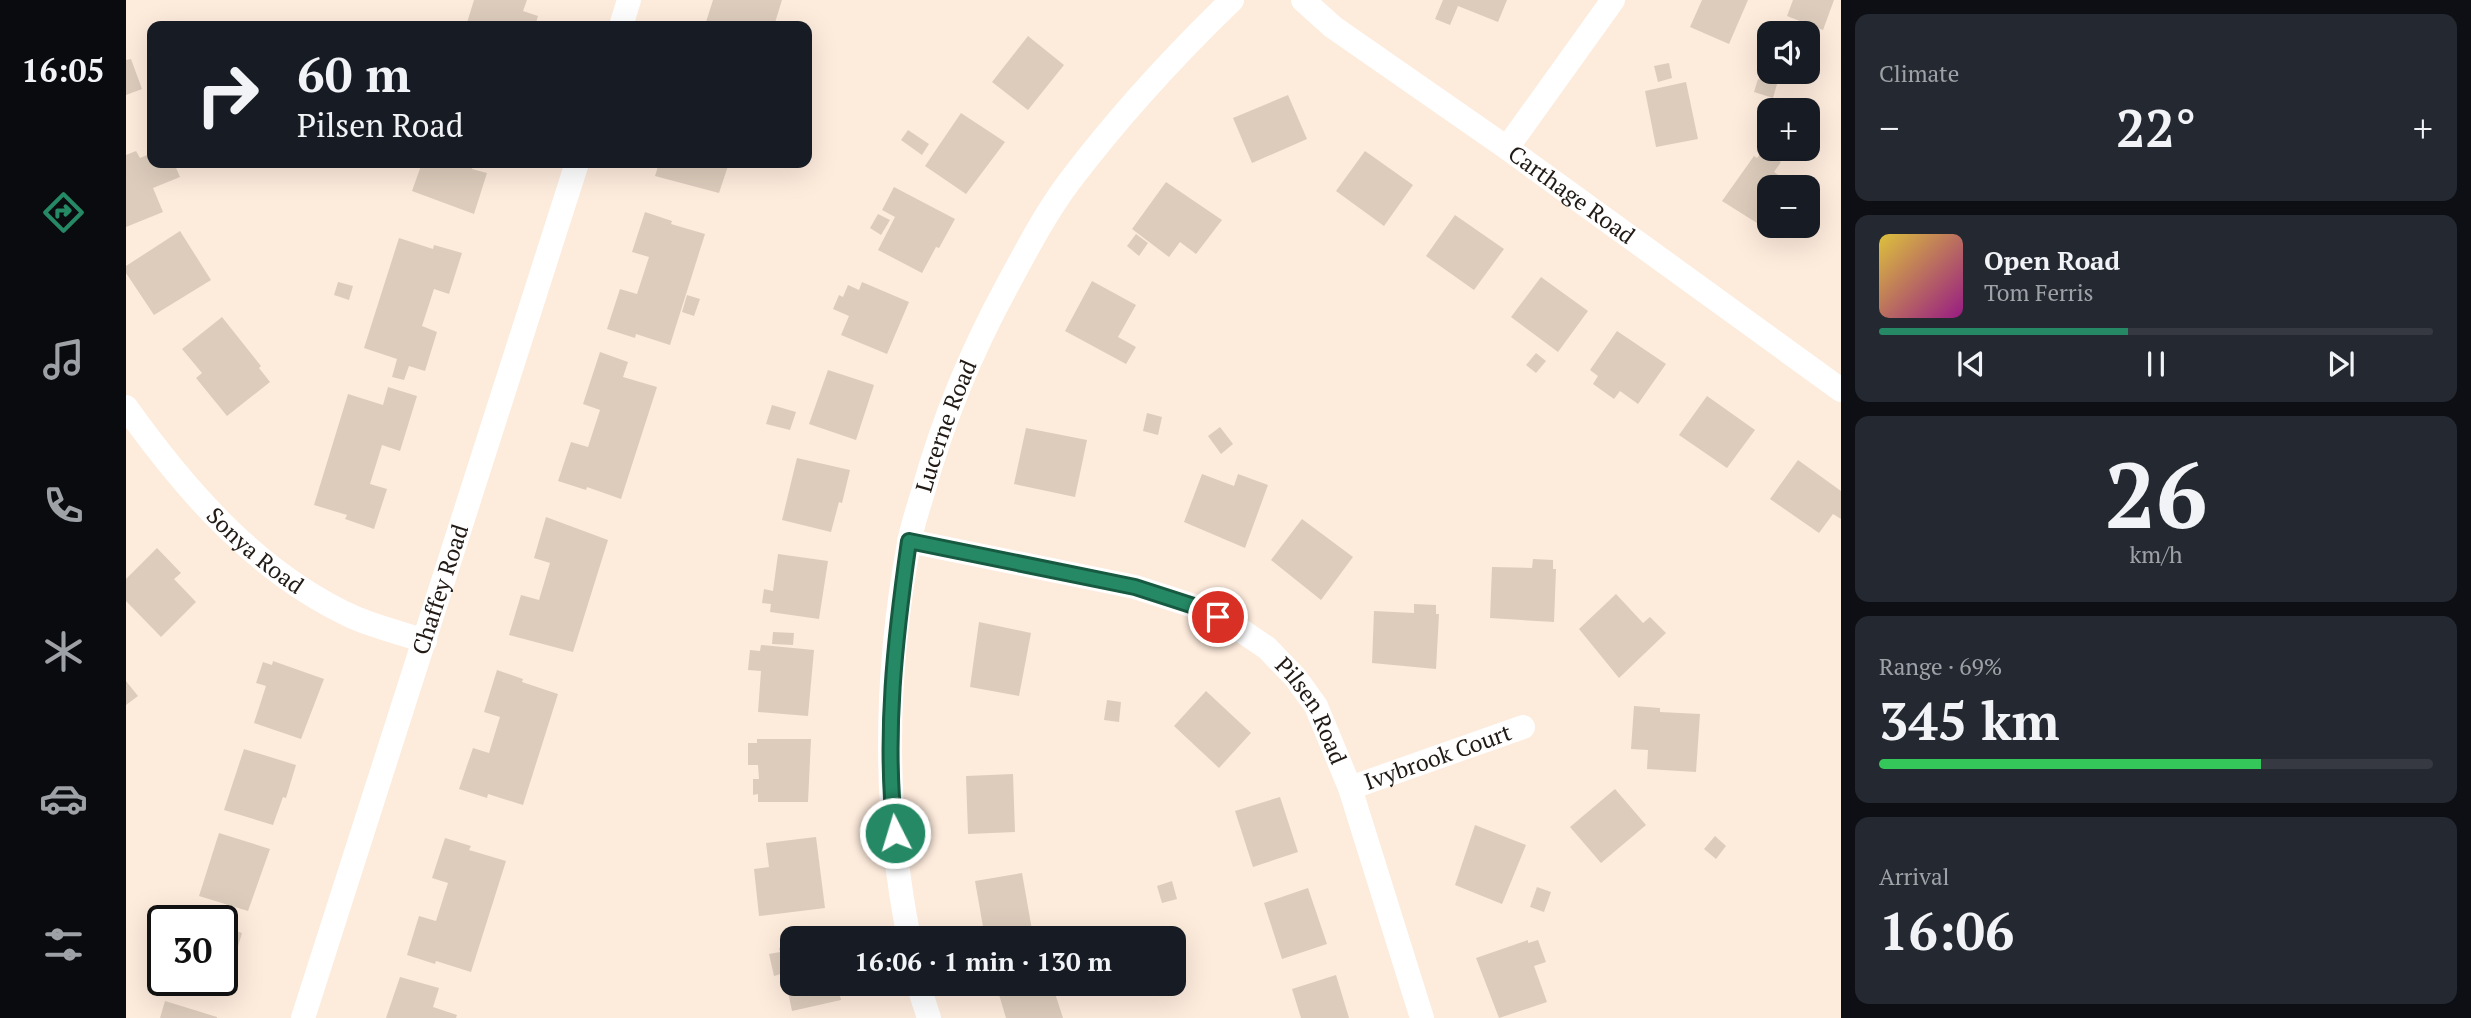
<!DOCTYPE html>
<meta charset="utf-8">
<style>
:root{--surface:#171b24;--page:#242831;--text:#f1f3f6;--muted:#9ea1a6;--line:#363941;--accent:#248964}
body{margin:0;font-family:"PT Serif",serif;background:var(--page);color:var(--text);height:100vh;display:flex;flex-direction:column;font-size:26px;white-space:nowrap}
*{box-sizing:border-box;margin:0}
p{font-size:23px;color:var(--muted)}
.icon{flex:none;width:38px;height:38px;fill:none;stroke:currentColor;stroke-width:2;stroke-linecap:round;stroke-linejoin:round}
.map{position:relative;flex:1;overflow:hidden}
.details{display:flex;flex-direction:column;gap:14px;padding:14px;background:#0d0f14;width:630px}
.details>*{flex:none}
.banner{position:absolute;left:21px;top:21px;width:665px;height:147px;border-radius:14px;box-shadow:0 7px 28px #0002;background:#171b24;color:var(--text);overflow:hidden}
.tools{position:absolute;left:1631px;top:21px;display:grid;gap:14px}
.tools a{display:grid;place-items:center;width:63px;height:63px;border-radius:14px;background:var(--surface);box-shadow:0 7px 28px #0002;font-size:35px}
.speed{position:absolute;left:21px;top:905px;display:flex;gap:14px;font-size:35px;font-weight:700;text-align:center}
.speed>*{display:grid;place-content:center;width:91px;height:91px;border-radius:50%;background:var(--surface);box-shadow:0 7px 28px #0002;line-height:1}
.speed .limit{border:4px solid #111;border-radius:10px;background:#fff;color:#111}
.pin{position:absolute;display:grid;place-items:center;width:60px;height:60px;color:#fff;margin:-30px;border:4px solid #fff;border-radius:50%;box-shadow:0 2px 7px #0007}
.me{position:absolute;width:77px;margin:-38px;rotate:355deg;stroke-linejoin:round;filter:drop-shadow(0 0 5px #0008)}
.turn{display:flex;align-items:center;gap:24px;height:147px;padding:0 35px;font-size:32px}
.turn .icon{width:91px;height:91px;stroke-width:2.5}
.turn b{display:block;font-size:49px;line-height:60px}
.big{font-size:52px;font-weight:800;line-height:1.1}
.details .card{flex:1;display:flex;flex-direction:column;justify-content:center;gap:10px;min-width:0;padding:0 24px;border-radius:14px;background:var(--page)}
.details .dial{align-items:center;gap:0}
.dial b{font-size:91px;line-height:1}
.song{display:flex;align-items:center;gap:21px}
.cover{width:84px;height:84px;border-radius:10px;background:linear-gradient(135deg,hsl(50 70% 55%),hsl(310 70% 35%))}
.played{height:7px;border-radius:4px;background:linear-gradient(90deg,var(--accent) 45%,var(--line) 45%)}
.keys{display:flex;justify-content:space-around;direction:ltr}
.heat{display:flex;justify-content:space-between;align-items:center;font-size:38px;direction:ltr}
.charge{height:10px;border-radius:5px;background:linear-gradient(90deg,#34c759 69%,var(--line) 0)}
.trip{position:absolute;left:654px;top:926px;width:406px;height:70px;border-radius:14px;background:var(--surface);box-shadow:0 7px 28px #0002;font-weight:800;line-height:70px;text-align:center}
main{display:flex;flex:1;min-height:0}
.tab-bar{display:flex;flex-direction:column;width:126px;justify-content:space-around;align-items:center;background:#090b0e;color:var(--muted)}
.tab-bar .icon{width:49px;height:49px}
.tab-bar .current{color:var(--accent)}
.tab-bar b{font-size:32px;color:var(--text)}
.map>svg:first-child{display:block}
.building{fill:#ddccbc}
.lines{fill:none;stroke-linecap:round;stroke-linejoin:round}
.street{stroke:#fff;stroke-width:24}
.route-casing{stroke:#175941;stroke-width:18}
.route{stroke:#248964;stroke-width:12}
.labels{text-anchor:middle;stroke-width:5;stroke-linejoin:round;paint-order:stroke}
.street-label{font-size:23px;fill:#211a15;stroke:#fcfcfc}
</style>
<main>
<nav class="tab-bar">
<b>16:05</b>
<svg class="icon current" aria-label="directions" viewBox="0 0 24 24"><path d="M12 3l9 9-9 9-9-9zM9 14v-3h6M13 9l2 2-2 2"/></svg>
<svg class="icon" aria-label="music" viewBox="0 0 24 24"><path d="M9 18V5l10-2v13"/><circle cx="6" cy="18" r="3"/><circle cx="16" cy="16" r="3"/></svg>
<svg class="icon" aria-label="phone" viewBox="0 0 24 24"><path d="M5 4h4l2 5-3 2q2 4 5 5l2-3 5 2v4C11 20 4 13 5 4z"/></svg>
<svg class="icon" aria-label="climate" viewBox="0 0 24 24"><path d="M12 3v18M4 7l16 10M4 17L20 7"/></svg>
<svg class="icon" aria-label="car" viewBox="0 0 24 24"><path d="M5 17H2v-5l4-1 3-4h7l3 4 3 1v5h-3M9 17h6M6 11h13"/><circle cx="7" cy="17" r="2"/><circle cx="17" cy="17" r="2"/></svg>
<svg class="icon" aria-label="filters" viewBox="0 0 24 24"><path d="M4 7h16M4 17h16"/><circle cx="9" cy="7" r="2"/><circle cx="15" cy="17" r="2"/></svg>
</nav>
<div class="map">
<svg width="1715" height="1018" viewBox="0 0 1715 1018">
<rect width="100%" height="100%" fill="#fdebdc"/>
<g class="building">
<path d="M348,0h53l-4,11 15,5 -3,10h-69z"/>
<path d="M587,0h69l-8,26h-55l-13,-4z"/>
<path d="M1317,0h64l-9,22 -40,-16 -8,19 -15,-6z"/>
<path d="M1576,0h46l-19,44 -39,-17z"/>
<path d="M1667,0h41l-11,30 -36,-14z"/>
<path d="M902,36l36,29 -36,45 -36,-28z"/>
<path d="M5,59l11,30 -16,6v-35z"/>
<path d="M1543,63l3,15 -14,4 -4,-16z"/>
<path d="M1632,79l19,5 -4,14 -19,-6z"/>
<path d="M1560,82l12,57 -42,8 -11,-56z"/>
<path d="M1162,95l19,44 -55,24 -19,-45z"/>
<path d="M835,113l44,29 -39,52 -41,-28z"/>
<path d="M782,130l21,14 -7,11 -21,-15z"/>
<path d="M1637,150l18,12 -7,10 21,15h-26v39h14l-7,9 -54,-34 32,-45 3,2z"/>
<path d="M10,151l4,7 12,-5v10h22l6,14 -27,11 10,24 -37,15v-72z"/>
<path d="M1239,151l48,34 -29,41 -48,-35z"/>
<path d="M296,163h51l-1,6 15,4 -13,41 -62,-23z"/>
<path d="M533,163h70l-10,30 -64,-17z"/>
<path d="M1040,182l56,38 -26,34 -16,-12 -11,15 -37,-28z"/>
<path d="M768,187l61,32 -16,29 -3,-1 -14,26 -44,-23 17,-33 -13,-7z"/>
<path d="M519,212l27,9 -1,3 34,10 -35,111 -34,-11 -1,4 -28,-9 13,-40 17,5 12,-37 -17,-5z"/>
<path d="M752,214l12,6 -9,15 -11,-7z"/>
<path d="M1329,215l49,34 -30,41 -48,-34z"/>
<path d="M54,231l31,49 -57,35 -28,-42v-7z"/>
<path d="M1010,234l12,9 -9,13 -12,-10z"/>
<path d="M273,238l34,11 1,-4 28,8 -13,41 -15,-5 -12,37 15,6 -12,39 -16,-5 -5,14 -12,-3 5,-18 -33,-11z"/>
<path d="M1415,277l47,34 -30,41 -47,-35z"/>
<path d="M966,281l44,24 -18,32 18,10 -10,17 -61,-33z"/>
<path d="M212,282l15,4 -4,14 -15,-5z"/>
<path d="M736,282l47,20 -22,52 -46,-19 8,-19 -16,-7 6,-14 4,2 5,-12 11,5z"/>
<path d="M561,295l13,4 -6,17 -12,-4z"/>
<path d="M96,317l39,49 -2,2 11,14 -43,34 -31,-38 6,-5 -20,-24z"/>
<path d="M1491,331l49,33 -28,40 -18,-13 -6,8 -21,-15 5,-8 -8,-6z"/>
<path d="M474,352l28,10 -5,15 34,10 -36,112 -34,-12 -1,3 -28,-9 13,-39 17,5 12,-37 -17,-6z"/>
<path d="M1410,353l10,8 -10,12 -10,-8z"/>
<path d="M702,370l46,15 -18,55 -47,-16z"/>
<path d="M262,387l29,9 -17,55 -18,-6 -12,39 17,5 -13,40 -29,-10 2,-4 -33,-10 34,-111 35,11z"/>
<path d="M1581,396l48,34 -28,38 -48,-33z"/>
<path d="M646,405l24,7 -6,18 -24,-6z"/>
<path d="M1021,413l15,4 -4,18 -15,-4z"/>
<path d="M1094,427l13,17 -12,10 -13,-18z"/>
<path d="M900,428l61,12 -12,57 -61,-13z"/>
<path d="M671,458l53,12 -8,33 -3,-1 -8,30 -49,-12z"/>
<path d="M1672,460l43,31v28l-8,-5 -14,19 -49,-34z"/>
<path d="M1076,474l32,12 4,-12 30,11 -23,63 -61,-26z"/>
<path d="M420,517l62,23 -35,112 -64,-17 12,-40 18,5 11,-37 -16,-5z"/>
<path d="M1176,519l51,38 -32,43 -50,-40z"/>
<path d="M31,548l24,25 -7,6 22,23 -35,35 -35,-36v-22z"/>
<path d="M652,554l50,7 -9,58 -49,-7 1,-8 -9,-1 2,-14 9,2z"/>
<path d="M1407,559l20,1v9h3l-2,53 -64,-4 2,-51 40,1z"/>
<path d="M1490,594l27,29 7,-6 16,16 -47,45 -40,-49z"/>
<path d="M1288,604l22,1v9h3l-3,55 -64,-6 2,-52 40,2z"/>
<path d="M853,622l52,11 -12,63 -49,-9z"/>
<path d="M647,632l21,1 -1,12 -21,-1z"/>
<path d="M635,645l53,5 -6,66 -50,-4 3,-41 -13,-1 2,-20 10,1z"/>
<path d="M147,661l51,18 -23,60 -47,-16 12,-37 -10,-3 7,-21 9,3z"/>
<path d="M371,670l26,9 -1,3 36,12 -35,111 -35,-11 -1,4 -28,-9 14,-41 16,5 11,-36 -16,-5z"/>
<path d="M0,681l12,15 -12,9z"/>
<path d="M1080,691l45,42 -32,35 -45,-42z"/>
<path d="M981,700l14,2 -2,20 -15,-2z"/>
<path d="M1508,706l26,2v4l40,2 -4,58 -49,-3 1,-19 -17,-1z"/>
<path d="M631,739h54l-3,63h-50v-8l-5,1v-16h6l-1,-14h-10v-22h9z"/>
<path d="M118,749l52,16 -10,33 -3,-1 -10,28 -49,-15z"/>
<path d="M887,774l2,58 -47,2 -2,-58z"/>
<path d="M1489,789l31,36 -45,38 -31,-36z"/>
<path d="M1154,797l18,55 -45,15 -18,-56z"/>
<path d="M1349,825l51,20 -24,59 -47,-19z"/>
<path d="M93,833l51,16 -22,62 -49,-15z"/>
<path d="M1589,836l11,10 -10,13 -12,-10z"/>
<path d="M690,837l9,71 -66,8 -5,-47 15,-2 -3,-24z"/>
<path d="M319,838l26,8 -2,4 37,11 -35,111 -35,-11 -1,3 -28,-9 12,-39 17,5 12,-38 -16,-5z"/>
<path d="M896,873l10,57 -47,8 -10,-57z"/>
<path d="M1046,881l5,18 -15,4 -5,-17z"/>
<path d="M1411,887l14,5 -7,20 -14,-5z"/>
<path d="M1182,888l19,56 -45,15 -18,-56z"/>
<path d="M96,927l20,6 -10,33 -4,-1 -9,29 -44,-13 47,-1z"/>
<path d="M1402,940v3l10,-3 8,22 -12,4 13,36 -48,16 -23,-60z"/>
<path d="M667,945v39h44l4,16 -49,11 -8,-38 -10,3 -5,-22 11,-2 -1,-4z"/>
<path d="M1210,975l13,43h-48l-9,-29z"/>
<path d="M274,977l39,11 -6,19 24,8 -1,3h-70z"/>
<path d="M887,984h39l11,34h-57l-9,-30z"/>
<path d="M39,1001l52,16v1h-57z"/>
</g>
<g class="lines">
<g class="street">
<path id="s1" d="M1177,0l30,27 174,121 334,242"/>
<path d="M495,26l8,-26"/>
<path d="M1381,148l106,-148"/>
<path id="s2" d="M0,407c59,83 132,167 227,210 23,10 48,16 72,24"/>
<path id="s3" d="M783,541l226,46 65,21 36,19 31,21 28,29 21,29 34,82 72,230"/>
<path id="s4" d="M1224,788l173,-61"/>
<path id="s5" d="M783,938c-26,-130 -24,-265 0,-395 3,-17 9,-34 14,-51 20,-72 48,-140 84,-206 19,-35 38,-72 62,-104 49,-65 105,-126 163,-182"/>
<path d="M792,984l11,34"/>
<path id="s6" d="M177,1018l274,-855"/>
</g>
</g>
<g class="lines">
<g class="route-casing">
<path id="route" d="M769,833c-11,-98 0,-194 14,-292l226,46 65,21 18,9"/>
</g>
<use href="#route" class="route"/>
</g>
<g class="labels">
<g class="street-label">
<text dy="8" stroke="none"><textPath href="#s1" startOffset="332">Carthage Road</textPath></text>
<text dy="8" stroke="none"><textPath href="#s5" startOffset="520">Lucerne Road</textPath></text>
<text dy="8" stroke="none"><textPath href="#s2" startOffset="194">Sonya Road</textPath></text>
<text dy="8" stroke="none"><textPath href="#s6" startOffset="450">Chaffey Road</textPath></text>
<text dy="8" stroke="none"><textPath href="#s3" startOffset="455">Pilsen Road</textPath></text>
<text dy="8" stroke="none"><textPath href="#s4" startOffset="93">Ivybrook Court</textPath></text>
</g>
</g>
</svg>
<div class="tools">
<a><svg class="icon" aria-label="sound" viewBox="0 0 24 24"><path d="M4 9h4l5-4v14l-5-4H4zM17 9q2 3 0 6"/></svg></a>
<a>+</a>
<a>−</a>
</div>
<div class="speed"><div class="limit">30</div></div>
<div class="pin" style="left:1092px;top:617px;background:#d93025"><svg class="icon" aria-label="arrive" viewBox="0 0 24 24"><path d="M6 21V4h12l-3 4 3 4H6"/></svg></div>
<svg class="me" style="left:769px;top:833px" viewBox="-20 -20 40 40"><circle r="17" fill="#248964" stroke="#fff" stroke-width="3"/><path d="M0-11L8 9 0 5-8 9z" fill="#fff"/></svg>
<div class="trip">16:06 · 1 min · 130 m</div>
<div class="banner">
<div class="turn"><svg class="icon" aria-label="right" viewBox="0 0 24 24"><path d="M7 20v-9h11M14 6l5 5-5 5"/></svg><div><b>60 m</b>Pilsen Road</div></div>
</div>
</div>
<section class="details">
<div class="card"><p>Climate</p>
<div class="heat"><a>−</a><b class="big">22°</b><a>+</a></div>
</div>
<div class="card">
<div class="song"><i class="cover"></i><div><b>Open Road</b><p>Tom Ferris</p></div></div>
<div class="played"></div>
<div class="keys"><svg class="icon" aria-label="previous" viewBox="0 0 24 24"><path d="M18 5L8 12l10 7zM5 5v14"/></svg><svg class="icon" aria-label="pause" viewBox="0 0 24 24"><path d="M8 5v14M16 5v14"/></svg><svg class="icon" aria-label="next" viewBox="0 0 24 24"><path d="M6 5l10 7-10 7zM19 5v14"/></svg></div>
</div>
<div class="card dial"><b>26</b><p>km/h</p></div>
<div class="card"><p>Range · 69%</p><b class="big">345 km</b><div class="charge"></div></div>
<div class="card"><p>Arrival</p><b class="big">16:06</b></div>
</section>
</main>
